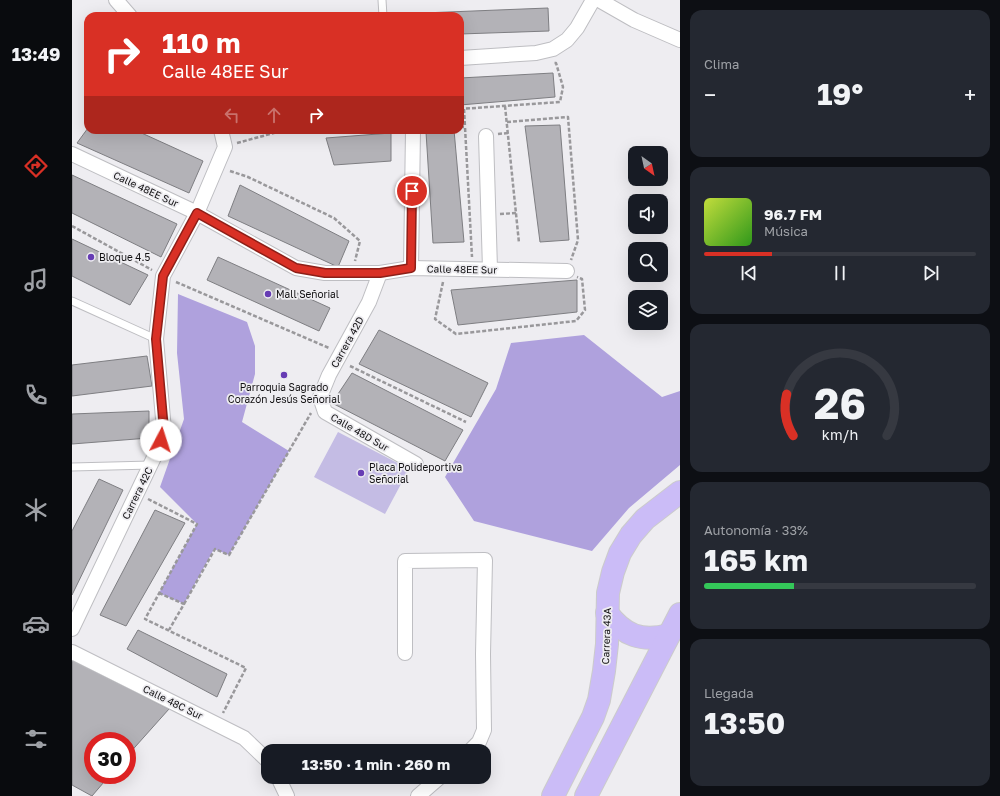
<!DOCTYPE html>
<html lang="es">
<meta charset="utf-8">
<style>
:root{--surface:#171b24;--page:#242831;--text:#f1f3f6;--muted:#9ea1a6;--line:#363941;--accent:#d93025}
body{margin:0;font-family:"Golos Text",sans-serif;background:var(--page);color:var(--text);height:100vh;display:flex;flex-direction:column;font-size:15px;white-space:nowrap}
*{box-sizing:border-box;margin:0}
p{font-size:13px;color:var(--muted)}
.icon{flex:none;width:22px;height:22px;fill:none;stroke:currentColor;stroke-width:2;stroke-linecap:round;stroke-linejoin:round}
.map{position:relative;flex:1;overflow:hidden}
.panel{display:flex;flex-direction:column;gap:10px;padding:10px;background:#0d0f14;width:320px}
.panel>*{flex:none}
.guide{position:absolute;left:12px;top:12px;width:380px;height:122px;border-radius:12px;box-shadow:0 4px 16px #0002;background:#d93025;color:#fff;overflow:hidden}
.needle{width:26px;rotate:147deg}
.controls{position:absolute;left:556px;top:146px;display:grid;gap:8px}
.controls a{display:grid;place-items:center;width:40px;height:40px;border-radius:8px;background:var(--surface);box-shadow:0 4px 16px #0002;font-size:20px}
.speed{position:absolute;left:12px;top:732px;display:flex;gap:8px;font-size:20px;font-weight:700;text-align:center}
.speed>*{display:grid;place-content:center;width:52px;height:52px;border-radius:50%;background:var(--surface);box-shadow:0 4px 16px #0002;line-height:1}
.speed .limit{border:6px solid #d22;background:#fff;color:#111}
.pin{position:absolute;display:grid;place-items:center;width:34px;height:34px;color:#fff;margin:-17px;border:2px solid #fff;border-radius:50%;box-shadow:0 1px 4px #0007}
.me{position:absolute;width:44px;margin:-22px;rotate:5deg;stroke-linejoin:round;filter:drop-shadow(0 0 3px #0008)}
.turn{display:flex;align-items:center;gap:14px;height:84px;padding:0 12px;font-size:18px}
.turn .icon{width:52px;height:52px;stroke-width:2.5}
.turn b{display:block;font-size:28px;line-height:34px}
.lanes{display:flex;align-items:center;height:38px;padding:0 12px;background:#0003;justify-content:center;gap:20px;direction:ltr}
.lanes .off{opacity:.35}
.big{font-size:30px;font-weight:700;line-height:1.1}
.panel .tile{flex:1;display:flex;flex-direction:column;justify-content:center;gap:6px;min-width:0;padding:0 14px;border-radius:12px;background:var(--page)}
.panel .dial{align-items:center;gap:0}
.dial svg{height:104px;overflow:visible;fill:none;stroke:var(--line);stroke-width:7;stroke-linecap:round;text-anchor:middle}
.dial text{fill:var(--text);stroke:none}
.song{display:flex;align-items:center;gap:12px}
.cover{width:48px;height:48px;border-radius:6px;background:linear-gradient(135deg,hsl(70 70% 55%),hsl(110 70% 35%))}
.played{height:4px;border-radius:2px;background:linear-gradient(90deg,var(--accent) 25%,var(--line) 25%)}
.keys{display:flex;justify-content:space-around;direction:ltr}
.heat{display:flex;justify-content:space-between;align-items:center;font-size:22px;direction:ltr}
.charge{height:6px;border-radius:3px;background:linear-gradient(90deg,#34c759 33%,var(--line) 0)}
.trip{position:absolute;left:189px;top:744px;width:230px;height:40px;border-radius:12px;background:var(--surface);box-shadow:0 4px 16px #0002;font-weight:700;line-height:40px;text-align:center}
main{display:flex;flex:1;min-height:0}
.tab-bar{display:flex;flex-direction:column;width:72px;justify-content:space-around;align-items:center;background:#090b0e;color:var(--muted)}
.tab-bar .icon{width:28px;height:28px}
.tab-bar .active{color:var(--accent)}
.tab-bar b{font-size:18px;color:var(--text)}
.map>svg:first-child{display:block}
.green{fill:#c4bce4}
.forest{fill:#afa1dd}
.building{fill:#b3b2b7;stroke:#7e7e82}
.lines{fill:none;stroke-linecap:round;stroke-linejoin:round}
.lane-casing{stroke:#bebec2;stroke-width:9}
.street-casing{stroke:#bebec2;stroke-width:16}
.primary-casing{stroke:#cbcbcb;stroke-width:24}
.path{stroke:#99989b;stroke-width:2.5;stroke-dasharray:4 2;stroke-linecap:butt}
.lane{stroke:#fff;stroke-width:7}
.street{stroke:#fff;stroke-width:14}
.primary{stroke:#cbbcf7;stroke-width:22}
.route-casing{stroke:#8d1f18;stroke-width:10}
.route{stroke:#d93025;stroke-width:7}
.poi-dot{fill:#663cb4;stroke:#eeedf1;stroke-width:1.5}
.labels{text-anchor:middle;stroke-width:3.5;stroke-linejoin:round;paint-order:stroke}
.street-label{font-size:10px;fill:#121113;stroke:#eeedf1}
.poi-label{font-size:10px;fill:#121113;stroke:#eeedf1;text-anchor:start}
</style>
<main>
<nav class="tab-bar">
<b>13:49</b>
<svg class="icon active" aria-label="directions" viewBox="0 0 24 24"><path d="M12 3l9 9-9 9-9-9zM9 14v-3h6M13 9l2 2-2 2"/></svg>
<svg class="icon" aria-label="music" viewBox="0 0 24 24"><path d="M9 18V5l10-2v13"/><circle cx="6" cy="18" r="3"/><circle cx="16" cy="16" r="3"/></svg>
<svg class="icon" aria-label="phone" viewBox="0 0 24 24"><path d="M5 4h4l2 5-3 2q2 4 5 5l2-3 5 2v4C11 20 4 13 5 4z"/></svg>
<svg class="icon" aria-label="climate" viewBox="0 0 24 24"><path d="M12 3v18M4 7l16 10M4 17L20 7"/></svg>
<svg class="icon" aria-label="car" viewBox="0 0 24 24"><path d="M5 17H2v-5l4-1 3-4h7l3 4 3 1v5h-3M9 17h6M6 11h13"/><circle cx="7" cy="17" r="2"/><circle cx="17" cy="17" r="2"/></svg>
<svg class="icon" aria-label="filters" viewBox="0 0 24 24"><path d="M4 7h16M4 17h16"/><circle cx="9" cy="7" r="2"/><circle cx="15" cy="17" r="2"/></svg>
</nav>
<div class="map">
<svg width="608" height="796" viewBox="0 0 608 796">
<rect width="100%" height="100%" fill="#eeedf1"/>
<path class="green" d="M266,432l71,37 -24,45 -71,-37z"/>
<g class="forest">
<path d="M106,294l69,28 8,24v28l-13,48 47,29 -60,104 -15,-6 -30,55 -25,-11 38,-69 -37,-37 24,-68 -7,-66z"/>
<path d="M512,335l78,62 18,-6v74l-51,43 -37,43 -118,-30 -29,-44 51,-88 15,-46z"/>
</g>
<g class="building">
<path d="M476,8l1,23 -89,3v-18h-37v-3z"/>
<path d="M481,73l2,24 -95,8v-27z"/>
<path d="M488,125l9,115 -29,2 -15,-116z"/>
<path d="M16,128v2h47l68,31 -14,32 -112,-50z"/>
<path d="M382,130l10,112 -31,1 -7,-111z"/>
<path d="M319,133v28l-57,4 -8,-27z"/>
<path d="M0,175l105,49 -16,33 -89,-44z"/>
<path d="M168,185l109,56 -11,26 -110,-51z"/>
<path d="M0,239l76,36 -18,30 -58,-29z"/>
<path d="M146,257l112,51 -11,23 -112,-51z"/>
<path d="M505,280v32l-119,13 -7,-35z"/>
<path d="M307,330l109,53 -17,34 -112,-53z"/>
<path d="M75,356l5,30 -80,10v-31z"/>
<path d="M280,373l111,57 -18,31 -113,-58z"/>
<path d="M77,411v27l-77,6v-30z"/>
<path d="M27,479l24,11 -51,105v-64z"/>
<path d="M83,510l30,13 -59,103 -26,-11z"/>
<path d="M66,630l89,44 -10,23 -90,-48z"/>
<path d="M0,660l97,49 -42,47v-15h-34v34h17l-18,21 -20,-11z"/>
</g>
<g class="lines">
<g class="lane-casing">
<g id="lane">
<path d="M310,0l1,16"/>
<path d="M0,301l84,38"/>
<path d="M0,467l79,-2"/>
</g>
</g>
<g class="street-casing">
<g id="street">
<path d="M44,0l14,16"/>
<path d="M527,0l35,20 46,20"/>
<path d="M388,58l76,-5 17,-4 14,-9 10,-12 16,-28"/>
<path d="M414,136l4,133"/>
<path d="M0,154l123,58 101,56 29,5h55l31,-5 156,3"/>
<path d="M339,268l2,-138"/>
<path d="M308,273l-11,29 -40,73 -9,22 5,15 91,52"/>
<path d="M0,629l86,-180 6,-19 -8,-91 7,-63 34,-63 28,-66 -4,-17"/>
<path d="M0,652l172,86 24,23"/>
<path d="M333,653v-92l80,-1 -2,94 1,76 -5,12 -9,9"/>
<path d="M206,777l9,19"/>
<path d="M346,796l22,-19"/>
</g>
</g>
<g class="primary-casing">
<g id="primary">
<path d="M535,613c17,23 35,29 62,22"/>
<path d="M481,796l40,-79 6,-17 5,-29 3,-27 1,-51 5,-21 7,-19 11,-18 14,-16 35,-27"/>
<path d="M514,796l94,-182"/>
</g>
</g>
<g class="path">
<path d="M433,106l14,137"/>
<path d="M388,109l100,-7 3,-15 -7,-24h-2"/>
<path d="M392,109l1,18"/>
<path d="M435,122l61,-5 10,123 -7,20"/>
<path d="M388,127h5l7,130"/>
<path d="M426,134l10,-1"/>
<path d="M165,143l48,-13"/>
<path d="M158,171l18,6 86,41 26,23 -5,20"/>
<path d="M428,214l16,-1"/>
<path d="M0,226l80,44"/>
<path d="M104,282l153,66"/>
<path d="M371,282l-8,37 21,15 120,-13 9,-11 -3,-31 -5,-2"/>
<path d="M278,366l116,56"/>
<path d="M76,499l49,25 -52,95 101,49 -23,45"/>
<path d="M87,593l25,11 -15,26"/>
<path d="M112,604l31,-55 14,6 82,-142"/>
</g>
<use href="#lane" class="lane"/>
<use href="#street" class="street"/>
<use href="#primary" class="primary"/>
</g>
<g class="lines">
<g class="route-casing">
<path id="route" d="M89,440l3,-10 -8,-91 7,-63 34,-63 99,55 29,5h55l31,-5 1,-77"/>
</g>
<use href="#route" class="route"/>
</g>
<g class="poi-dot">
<circle cx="19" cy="257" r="4"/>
<circle cx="196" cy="294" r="4"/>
<circle cx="212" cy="375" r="4"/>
<circle cx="289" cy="473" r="4"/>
</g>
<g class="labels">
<g class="street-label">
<text transform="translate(74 189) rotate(25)" y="4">Calle 48EE Sur</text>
<text transform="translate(390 269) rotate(1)" y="4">Calle 48EE Sur</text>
<text transform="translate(275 342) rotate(-61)" y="4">Carrera 42D</text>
<text transform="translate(288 432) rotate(30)" y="4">Calle 48D Sur</text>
<text transform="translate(65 493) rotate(-64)" y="4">Carrera 42C</text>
<text transform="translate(534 636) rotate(-88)" y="4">Carrera 43A</text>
<text transform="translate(101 702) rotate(26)" y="4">Calle 48C Sur</text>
</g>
<g class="poi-label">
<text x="27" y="261">Bloque 4.5</text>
<text x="204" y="298">Mall Señorial</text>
<text x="212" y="391" text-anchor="middle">Parroquia Sagrado<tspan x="212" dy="12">Corazón Jesús Señorial</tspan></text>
<text x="297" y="471">Placa Polideportiva<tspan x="297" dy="12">Señorial</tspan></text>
</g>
</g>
</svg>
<div class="controls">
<a><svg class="needle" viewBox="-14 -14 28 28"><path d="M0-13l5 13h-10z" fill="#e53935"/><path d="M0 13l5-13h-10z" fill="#9ea1a6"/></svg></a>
<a><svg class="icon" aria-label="sound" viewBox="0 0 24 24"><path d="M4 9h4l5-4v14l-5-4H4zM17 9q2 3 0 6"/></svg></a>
<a><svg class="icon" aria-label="search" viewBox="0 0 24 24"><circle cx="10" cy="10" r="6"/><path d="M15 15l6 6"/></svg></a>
<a><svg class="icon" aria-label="layers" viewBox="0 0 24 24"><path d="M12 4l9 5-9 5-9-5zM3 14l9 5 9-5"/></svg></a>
</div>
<div class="speed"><div class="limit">30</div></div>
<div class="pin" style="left:340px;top:191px;background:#d93025"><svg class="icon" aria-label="arrive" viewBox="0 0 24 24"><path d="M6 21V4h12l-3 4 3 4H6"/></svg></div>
<svg class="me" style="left:89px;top:440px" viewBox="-20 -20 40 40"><circle r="19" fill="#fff"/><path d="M0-13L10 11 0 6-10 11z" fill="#d93025"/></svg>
<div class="trip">13:50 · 1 min · 260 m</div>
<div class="guide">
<div class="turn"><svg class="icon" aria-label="right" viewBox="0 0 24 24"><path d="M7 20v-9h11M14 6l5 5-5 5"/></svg><div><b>110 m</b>Calle 48EE Sur</div></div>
<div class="lanes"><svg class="icon off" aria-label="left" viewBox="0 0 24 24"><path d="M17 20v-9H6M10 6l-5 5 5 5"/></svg><svg class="icon off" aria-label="ahead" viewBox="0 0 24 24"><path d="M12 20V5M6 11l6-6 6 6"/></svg><svg class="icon" aria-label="right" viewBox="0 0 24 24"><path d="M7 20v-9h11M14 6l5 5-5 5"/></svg></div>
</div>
</div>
<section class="panel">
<div class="tile"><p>Clima</p>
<div class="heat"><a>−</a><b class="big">19°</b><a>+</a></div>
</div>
<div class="tile">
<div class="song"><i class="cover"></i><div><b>96.7 FM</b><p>Música</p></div></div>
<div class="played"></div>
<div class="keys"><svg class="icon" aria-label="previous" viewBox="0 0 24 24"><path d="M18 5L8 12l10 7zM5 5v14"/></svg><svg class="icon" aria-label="pause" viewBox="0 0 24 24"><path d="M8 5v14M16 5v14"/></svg><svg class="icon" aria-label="next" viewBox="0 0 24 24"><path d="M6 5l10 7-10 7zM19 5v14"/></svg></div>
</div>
<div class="tile dial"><svg viewBox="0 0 100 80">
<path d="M14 69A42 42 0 1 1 86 69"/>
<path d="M14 69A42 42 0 0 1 9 37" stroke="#d93025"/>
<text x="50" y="56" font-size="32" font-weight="700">26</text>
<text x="50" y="72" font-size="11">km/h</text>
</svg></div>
<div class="tile"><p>Autonomía · 33%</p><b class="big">165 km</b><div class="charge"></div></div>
<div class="tile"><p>Llegada</p><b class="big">13:50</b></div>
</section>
</main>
